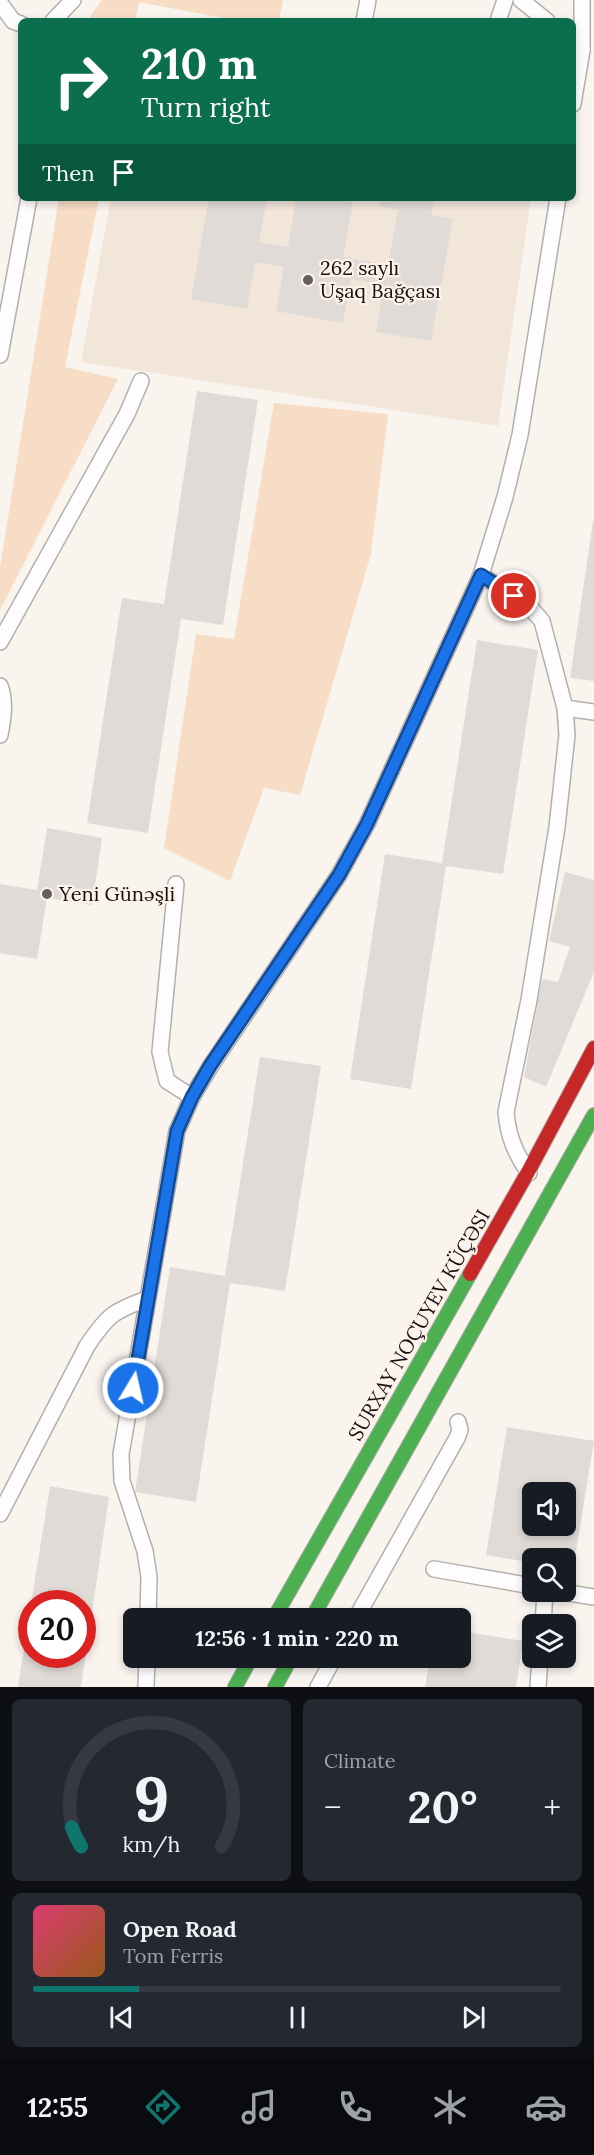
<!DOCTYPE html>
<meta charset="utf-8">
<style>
:root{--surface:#171b24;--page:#242831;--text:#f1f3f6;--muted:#9ea1a6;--line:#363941;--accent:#0f766e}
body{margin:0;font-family:Lora,serif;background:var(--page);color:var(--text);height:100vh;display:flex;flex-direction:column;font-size:22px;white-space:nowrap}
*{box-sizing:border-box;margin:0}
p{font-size:20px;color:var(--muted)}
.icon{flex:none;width:33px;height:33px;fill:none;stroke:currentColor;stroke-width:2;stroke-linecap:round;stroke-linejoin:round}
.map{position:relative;height:1687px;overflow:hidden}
.panel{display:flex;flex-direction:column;gap:12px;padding:12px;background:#0d0f14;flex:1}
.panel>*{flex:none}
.banner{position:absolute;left:18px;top:18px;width:558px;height:183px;border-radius:9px;box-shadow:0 3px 9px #0003;background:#0b6e4f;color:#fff;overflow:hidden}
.controls{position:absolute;left:522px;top:1482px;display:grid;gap:12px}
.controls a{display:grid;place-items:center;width:54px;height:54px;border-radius:9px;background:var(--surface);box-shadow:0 3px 9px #0003;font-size:30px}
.speed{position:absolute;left:18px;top:1590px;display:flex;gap:12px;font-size:30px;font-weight:700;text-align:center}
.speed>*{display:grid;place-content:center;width:78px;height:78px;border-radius:50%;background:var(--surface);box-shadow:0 3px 9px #0003;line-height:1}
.speed .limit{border:9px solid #d22;background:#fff;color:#111}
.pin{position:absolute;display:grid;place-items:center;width:51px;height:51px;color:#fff;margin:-26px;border:3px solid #fff;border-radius:50%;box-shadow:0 2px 6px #0007}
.me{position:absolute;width:66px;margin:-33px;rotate:9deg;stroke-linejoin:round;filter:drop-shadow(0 0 4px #0008)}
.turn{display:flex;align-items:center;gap:21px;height:126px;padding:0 24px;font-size:27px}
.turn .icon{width:78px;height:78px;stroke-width:2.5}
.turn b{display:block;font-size:42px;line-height:51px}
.then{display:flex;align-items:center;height:57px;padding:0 24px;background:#0003;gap:12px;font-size:22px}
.big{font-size:45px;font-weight:700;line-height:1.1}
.panel .widget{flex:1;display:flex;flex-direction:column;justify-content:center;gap:9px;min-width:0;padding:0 21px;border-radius:9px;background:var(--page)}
.panel .dial{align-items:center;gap:0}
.dial svg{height:156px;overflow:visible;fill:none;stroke:var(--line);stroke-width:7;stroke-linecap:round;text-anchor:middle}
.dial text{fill:var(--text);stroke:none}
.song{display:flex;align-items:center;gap:18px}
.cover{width:72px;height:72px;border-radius:9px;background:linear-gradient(135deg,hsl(340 70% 55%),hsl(30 70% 35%))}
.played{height:6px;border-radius:3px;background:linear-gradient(90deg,var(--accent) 20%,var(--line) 20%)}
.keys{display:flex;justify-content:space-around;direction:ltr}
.heat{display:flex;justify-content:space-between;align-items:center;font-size:33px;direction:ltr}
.panel .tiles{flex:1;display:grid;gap:12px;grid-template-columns:1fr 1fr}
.widget:last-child{grid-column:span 2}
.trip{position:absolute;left:123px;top:1608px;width:348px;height:60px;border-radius:9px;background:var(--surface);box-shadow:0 3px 9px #0003;font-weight:700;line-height:60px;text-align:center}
.dock{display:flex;height:96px;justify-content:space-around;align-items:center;background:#090b0e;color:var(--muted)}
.dock .icon{width:42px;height:42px}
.dock .selected{color:var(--accent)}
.dock b{font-size:27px;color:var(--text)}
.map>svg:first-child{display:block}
.built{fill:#f2e5da}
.green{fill:#f7dcc6}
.building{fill:#e0dbd6;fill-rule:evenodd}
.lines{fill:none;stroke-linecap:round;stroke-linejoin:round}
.lane-casing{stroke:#b4afab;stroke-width:18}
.fast-casing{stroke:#b4afab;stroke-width:16}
.jam-casing{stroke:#b4afab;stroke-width:16}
.lane{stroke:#fefdfd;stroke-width:15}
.fast{stroke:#4caf50;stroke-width:14}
.jam{stroke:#c62828;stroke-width:14}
.route-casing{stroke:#114b97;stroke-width:15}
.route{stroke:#1a73e8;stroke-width:10}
.poi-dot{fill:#65605c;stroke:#fef3eb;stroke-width:2}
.labels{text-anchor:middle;stroke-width:4.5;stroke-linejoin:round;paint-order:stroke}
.poi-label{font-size:20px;fill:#15100d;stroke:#fef3eb;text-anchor:start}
.street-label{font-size:20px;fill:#15100d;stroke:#fef3eb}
</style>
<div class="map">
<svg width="594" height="1687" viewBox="0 0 594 1687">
<rect width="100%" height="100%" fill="#faf4ef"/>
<path class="built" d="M111,198h420l-33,228 -417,-64z"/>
<g class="green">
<path d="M102,0h181l-4,21h-40l-100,-19 -4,19h-48z"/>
<path d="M59,198h40l-34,169 53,12 -118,231v-42z"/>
<path d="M274,403l114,11 -17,140 -71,241 -36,-7 -34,93 -66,-33 32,-214 38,5z"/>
</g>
<g class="building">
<path d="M209,198h58l-8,44 29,5 8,-49h36l21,4 -10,55 45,8 10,-55 -19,-4 1,-8h54l-3,17 22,4 -22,122 -55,-9 8,-47 -33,-6 -8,44 -67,-12 8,-44 -29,-5 -8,47 -56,-10z"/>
<path d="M197,391l61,9 -35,225 -42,-6 -33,214 -61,-10 35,-225 42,6z"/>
<path d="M593,521h1v160l-24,-3z"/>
<path d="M477,640l61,10 -35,224 -57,-8 -35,223 -61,-10 35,-225 57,9z"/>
<path d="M47,828l55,10 -10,67 -45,-7 -10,61 -37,-6v-69l37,6z"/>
<path d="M565,872l29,8v92l-48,115 -22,-10 18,-98 16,3 12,-35 -21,-6z"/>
<path d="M260,1057l61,9 -36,225 -55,-8 -34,219 -61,-10 35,-225 55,9z"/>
<path d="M507,1427l87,14 -21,129 -7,-1v-11h-34v5l-46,-8zM532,1492h34v34h-34z"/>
<path d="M50,1486l59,11 -28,190h-63l12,-77 2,44h50v-50h-51z"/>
<path d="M460,1631l63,10 -7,46h-91l5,-29h30z"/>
</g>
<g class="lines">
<g class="lane-casing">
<g id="lane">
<path d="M521,0l26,21"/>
<path d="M0,3l13,18 8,3"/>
<path d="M53,21l20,-21"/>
<path d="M364,21l4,-21"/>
<path d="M498,21l7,-21"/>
<path d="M573,43l9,7 -9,54"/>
<path d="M582,50v-50"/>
<path d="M0,355l29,-157"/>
<path d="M481,575l49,32 12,14 23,87 2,27 -10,92 -28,173 -23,112c2,24 9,41 23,61"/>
<path d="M0,642l127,-228 14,-33"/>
<path d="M0,686c6,16 3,33 0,49"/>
<path d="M565,708l29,4"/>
<path d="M176,884l-16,168 7,29 25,16"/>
<path d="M0,1514l87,-168c20,-30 26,-35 60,-47"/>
<path d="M434,1569l98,17"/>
<path d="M563,1592l31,5"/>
<path d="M148,1618l1,-41 -4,-26 -23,-70 -1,-27 56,-323 15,-34 18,-30 129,-192 28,-51 114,-249 24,-78 15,-62 38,-237"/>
<path d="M356,1618l101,-180 3,-8 -2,-8"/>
<path d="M543,1624l2,-32"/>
<path d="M146,1687l1,-29"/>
<path d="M318,1687l16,-29"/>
<path d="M538,1687l2,-29"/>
</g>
</g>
<g class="fast-casing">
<g id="fast">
<path d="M274,1618l196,-344"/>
<path d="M312,1618l282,-503"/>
<path d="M235,1687l16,-29"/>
<path d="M275,1687l16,-29"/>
</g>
</g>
<g class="jam-casing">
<path id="jam" d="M470,1274l58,-102 66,-124"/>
</g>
<use href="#lane" class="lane"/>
<use href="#fast" class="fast"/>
<use href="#jam" class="jam"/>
</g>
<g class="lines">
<g class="route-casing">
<path id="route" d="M133,1388l44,-257 15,-34 18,-31 129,-191 28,-51 114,-249 33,21"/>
</g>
<use href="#route" class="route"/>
</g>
<g class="poi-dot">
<circle cx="308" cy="280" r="6"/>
<circle cx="47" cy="894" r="6"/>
</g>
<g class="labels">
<g class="poi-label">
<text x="320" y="275">262 saylı<tspan x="320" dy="23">Uşaq Bağçası</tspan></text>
<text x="59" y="901">Yeni Günəşli</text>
</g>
<g class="street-label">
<text transform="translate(419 1325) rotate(-60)" y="7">SURXAY NOÇUYEV KÜÇƏSI</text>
</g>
</g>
</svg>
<div class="controls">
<a><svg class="icon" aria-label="sound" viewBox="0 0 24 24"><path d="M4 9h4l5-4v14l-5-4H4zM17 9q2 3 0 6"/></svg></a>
<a><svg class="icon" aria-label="search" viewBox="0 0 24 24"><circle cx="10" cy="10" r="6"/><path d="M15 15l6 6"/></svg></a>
<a><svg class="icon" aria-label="layers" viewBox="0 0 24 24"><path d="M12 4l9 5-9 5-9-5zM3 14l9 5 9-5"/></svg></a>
</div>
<div class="speed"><div class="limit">20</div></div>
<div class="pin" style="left:514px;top:596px;background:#d93025"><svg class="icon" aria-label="arrive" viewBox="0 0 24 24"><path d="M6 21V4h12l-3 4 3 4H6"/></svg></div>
<svg class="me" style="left:133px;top:1388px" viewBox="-20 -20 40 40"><circle r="17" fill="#1a73e8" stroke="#fff" stroke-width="3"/><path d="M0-11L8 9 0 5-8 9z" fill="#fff"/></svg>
<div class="trip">12:56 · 1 min · 220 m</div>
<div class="banner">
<div class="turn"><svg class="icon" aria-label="right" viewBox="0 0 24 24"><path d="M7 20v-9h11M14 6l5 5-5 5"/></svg><div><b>210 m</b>Turn right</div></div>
<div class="then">Then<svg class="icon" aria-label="arrive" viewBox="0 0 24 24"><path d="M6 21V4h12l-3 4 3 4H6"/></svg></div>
</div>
</div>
<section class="panel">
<div class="tiles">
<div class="widget dial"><svg viewBox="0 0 100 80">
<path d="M14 69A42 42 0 1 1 86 69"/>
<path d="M14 69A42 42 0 0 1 9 59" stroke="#0f766e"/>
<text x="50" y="56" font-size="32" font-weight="700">9</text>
<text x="50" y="72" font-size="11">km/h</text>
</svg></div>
<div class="widget"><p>Climate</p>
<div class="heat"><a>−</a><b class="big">20°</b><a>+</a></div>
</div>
<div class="widget">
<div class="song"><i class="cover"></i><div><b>Open Road</b><p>Tom Ferris</p></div></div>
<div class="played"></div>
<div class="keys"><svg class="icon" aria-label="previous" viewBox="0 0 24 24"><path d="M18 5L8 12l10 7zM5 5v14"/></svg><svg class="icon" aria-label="pause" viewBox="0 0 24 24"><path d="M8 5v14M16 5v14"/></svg><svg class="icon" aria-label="next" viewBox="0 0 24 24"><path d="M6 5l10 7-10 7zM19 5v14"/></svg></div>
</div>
</div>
</section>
<nav class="dock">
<b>12:55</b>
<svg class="icon selected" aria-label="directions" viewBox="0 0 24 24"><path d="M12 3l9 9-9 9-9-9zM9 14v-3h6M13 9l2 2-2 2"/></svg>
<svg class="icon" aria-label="music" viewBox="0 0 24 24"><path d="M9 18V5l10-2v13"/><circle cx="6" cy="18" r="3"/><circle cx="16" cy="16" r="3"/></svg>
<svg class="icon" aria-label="phone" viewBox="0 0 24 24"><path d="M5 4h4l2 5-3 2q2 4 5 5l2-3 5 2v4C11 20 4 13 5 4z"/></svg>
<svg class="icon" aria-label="climate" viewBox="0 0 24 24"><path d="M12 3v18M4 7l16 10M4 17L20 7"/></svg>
<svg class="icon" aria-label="car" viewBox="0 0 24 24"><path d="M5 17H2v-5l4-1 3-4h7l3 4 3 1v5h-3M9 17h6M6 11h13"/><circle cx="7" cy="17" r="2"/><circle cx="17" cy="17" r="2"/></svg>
</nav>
